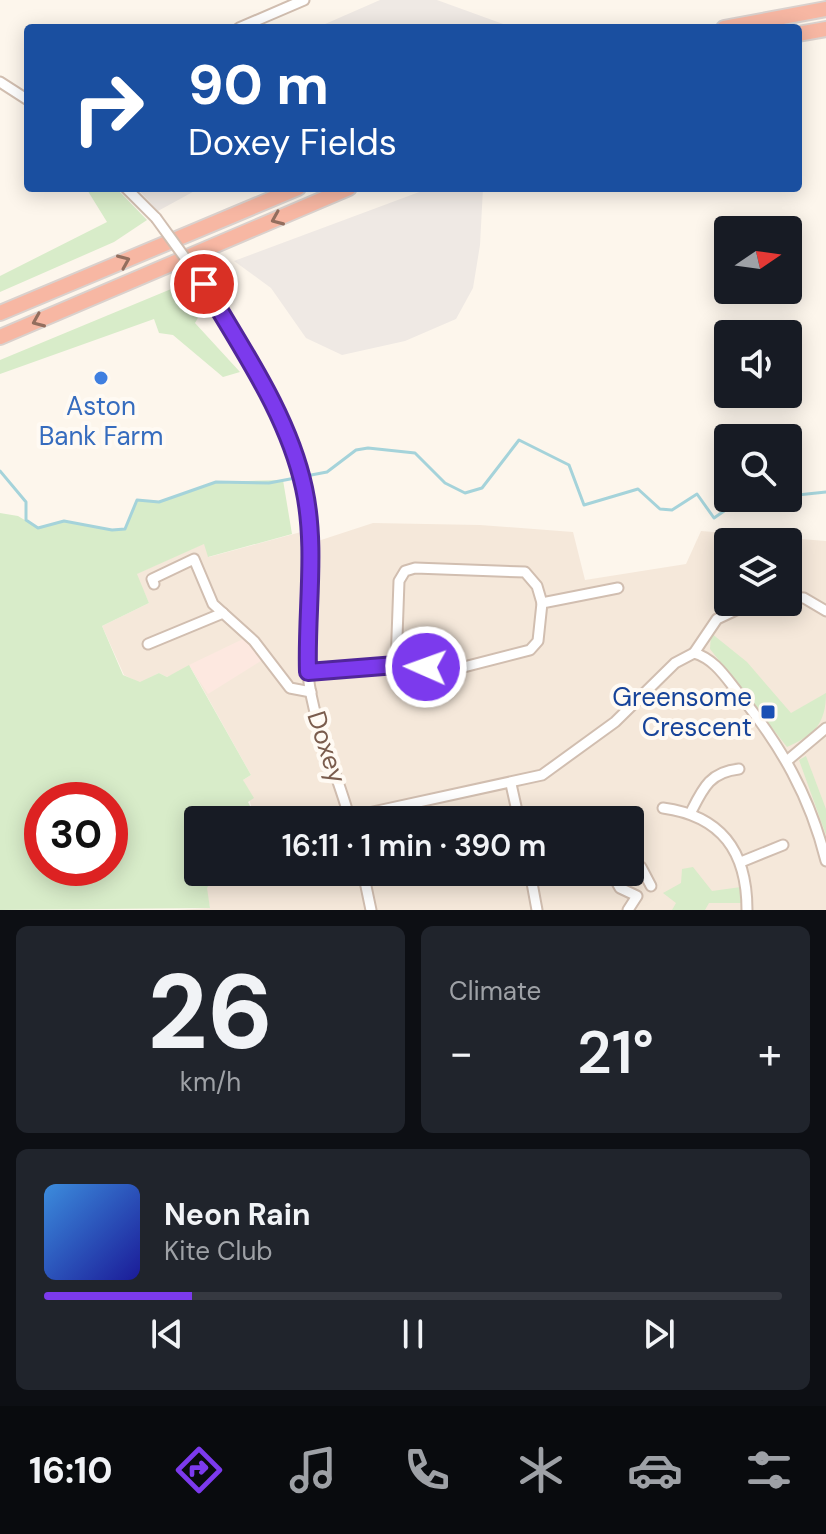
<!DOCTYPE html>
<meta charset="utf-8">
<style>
:root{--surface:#171b24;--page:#20242c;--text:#f1f3f6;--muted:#9ea1a6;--line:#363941;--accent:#7c3aed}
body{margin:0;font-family:"DM Sans",sans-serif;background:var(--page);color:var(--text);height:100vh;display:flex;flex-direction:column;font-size:30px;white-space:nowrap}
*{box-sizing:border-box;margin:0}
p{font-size:26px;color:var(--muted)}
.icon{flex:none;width:44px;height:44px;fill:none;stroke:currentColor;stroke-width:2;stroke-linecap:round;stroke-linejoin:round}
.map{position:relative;height:910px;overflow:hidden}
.sheet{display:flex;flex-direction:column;gap:16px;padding:16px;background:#0d0f14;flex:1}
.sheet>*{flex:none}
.guide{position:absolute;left:24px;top:24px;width:778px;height:168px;border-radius:8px;box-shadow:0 4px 20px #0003;background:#1a4fa0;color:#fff;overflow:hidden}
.needle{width:52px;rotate:77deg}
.fabs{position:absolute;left:714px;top:216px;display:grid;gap:16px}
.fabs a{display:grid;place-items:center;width:88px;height:88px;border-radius:8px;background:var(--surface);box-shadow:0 4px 20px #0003;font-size:40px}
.speed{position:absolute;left:24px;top:782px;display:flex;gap:16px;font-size:40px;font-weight:700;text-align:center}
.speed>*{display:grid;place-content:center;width:104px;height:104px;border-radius:50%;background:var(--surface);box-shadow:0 4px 20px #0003;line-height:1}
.speed .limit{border:12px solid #d22;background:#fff;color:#111}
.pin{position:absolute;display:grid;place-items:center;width:68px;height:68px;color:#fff;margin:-34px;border:4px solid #fff;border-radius:50%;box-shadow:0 2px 8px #0007}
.me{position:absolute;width:88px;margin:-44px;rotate:272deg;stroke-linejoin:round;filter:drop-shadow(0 0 6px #0008)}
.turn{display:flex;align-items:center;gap:28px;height:168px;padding:0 32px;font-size:36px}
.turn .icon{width:104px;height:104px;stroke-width:2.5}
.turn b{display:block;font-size:56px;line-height:68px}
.big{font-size:60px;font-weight:600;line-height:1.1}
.sheet .tile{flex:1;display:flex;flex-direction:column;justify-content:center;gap:12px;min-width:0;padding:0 28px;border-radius:12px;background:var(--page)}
.sheet .dial{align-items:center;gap:0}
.dial b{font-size:104px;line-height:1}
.song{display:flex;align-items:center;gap:24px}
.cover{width:96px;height:96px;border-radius:12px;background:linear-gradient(135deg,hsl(210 70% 55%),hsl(240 70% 35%))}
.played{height:8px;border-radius:4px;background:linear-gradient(90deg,var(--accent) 20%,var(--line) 20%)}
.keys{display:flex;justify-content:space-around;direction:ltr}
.heat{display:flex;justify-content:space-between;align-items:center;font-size:44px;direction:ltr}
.sheet .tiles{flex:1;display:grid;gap:16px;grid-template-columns:1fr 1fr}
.tile:last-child{grid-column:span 2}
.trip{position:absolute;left:184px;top:806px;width:460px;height:80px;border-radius:8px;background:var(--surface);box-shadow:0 4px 20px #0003;font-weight:600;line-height:80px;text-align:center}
.dock{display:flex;height:128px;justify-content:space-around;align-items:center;background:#090b0e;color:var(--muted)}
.dock .icon{width:56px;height:56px}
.dock .on{color:var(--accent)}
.dock b{font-size:36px;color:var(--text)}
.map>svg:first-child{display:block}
.residential{fill:#f5e8da;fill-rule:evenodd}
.commercial{fill:#fde8e0}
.industrial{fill:#efe9e4}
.green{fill:#d8ecc9;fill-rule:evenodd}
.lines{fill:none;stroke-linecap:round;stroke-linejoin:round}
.stream{stroke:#a5d3da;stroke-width:3}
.minor-casing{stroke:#d1beb0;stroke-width:13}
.highway-casing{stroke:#dad1cd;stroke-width:18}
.minor{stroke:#fff;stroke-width:9}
.highway{stroke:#f7b7a3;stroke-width:14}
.minor-bridge-casing{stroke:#d1beb0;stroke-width:13;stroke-linecap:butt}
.minor-bridge{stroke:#fff;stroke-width:9}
.oneway{stroke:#936e5e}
.route-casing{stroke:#51269a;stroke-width:20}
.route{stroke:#7c3aed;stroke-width:14}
.shop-dot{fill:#3f7fe0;stroke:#fffaf3;stroke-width:3}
.transit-dot{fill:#1a4fb4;stroke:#fffaf3;stroke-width:3}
.labels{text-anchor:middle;stroke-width:8;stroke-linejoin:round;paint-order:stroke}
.shop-label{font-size:26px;fill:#366cbe;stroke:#fffaf3}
.transit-label{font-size:26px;fill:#164399;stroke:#fffaf3;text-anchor:end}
.street-label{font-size:26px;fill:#7a5c4d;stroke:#fffaf3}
</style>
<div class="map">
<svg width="826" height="910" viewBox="0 0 826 910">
<rect width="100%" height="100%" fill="#fdf6ec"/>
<path class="residential" d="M373,523l107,2 93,7 12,48 101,-16 15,-33 125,10v369h-649l33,-2 -4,-20 11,-16h413v-52h-380l5,-2 -12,-38 8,-5 -61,-109 -23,11 -8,-4 -19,10 -16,-8 -22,-49 47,-23 -13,-29 69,-31 4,14 92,-25 17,9zM728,542h60v60h-60z"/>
<path class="commercial" d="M245,638l19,21 -56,35 -19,-29z"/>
<g class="industrial">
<path d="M380,0h57l77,28h-198z"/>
<path d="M137,188h63l-42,23z"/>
<path d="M430,188h53l-3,57 -7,43 -17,31 -51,22 -63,14 -36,-17 -35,-50 -37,-27z"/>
</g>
<g class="green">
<path d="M86,188h30l31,32 -33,22 -114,50v-16l107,-54z"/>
<path d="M188,282l15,27 -8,14 45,49 -17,5 -50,-42 -14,-2 -5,-14 -154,55v-14z"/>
<path d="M283,480l9,54 -84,23 -4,-13 -67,30 12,29 -47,23 21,49 17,7 19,-9 8,4 22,-12 62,110 -8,5 11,18 -6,4 8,16 -58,2v52h19l-10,16 3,20 -210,2v-397l18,3 20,12 26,-7 47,9 14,-1 12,-29 22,1 57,-19zM42,800h68v68h-68z"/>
<path d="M711,633l36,29 44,51 35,-20c0,31 -12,42 -39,54l-77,-98z"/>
<path d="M806,756l20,53v26l-27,-75z"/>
<path d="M693,867l19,24 29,-4v16h-32l-4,7h-33l4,-7 -13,-10 18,-10 1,-14z"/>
</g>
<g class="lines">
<g class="stream">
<path d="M0,471l26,31v18l12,8 26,-7 48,9 13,-1 12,-29 22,2 57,-20 53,1 58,-11 29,-22 12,-2 47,5 30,30 20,10 17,-5 37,-48 50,25 15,40 54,-16 22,20 12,1 25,-16 17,24 29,-20"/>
<path d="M788,496l38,-4"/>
</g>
<g class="minor-casing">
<g id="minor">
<path d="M239,28l65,-28"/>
<path d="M0,82l28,18"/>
<path d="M126,188l30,30"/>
<path d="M204,284c37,64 81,129 100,201 15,61 -2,127 4,189 5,51 29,97 42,146"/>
<path d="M728,548v1"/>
<path d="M154,584l-2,-5 42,-20 19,45 41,37 36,47 21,4"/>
<path d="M788,597l16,1 22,13"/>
<path d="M148,644l75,-31"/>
<path d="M694,653l23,-34 36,-17"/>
<path d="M396,665l3,-84 6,-10 10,-3 110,4 12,14 5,17"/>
<path d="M308,672l88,-7 60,4 74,-19 8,-9 4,-38 76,-15"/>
<path d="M788,760l38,-32"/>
<path d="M511,784l8,36"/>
<path d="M663,808c59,8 84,44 84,102"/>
<path d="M691,812c12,-24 19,-40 48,-43"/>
<path d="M350,817l192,-42 73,-53 60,-59 19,-10c21,6 32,25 45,41 42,52 71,102 87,167"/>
<path d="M741,862l42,-17"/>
<path d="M641,867l10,19"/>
<path d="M363,872l8,38"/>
<path d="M530,872l7,38"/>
<path d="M611,872l9,16 17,8 -9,14"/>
</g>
</g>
<g class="highway-casing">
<g id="highway">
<path d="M724,28l102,-19"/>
<path d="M798,34l28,-5"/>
<path d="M0,313l298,-125"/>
<path d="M0,337l349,-149"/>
</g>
</g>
<use href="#minor" class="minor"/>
<use href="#highway" class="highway"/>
<g class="minor-bridge-casing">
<path id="minor-bridge" d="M156,218l48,66"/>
</g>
<use href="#minor-bridge" class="minor-bridge"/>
</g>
<defs><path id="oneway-chevron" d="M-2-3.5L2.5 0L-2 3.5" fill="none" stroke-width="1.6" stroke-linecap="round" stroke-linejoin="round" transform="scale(2)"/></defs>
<g class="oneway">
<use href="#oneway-chevron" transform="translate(277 219) rotate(157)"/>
<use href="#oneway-chevron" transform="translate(124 261) rotate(-23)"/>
<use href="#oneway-chevron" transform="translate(38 321) rotate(157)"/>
</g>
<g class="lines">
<g class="route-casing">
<path id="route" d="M204,284c37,64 84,130 100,204 13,59 2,124 4,184l88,-7 30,2"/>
</g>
<use href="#route" class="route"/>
</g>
<circle class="shop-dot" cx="101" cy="378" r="8"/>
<rect class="transit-dot" x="760" y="704" width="16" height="16" rx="4"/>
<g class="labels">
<g class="shop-label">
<text x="101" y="415">Aston<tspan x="101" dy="30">Bank Farm</tspan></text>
</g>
<g class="transit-label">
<text x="752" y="706">Greensome<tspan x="752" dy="30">Crescent</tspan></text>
</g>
<g class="street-label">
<text transform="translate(327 747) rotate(72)" y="9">Doxey</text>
</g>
</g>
</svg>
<div class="fabs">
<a><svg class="needle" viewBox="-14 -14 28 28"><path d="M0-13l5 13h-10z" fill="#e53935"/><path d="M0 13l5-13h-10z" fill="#9ea1a6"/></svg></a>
<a><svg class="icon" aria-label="sound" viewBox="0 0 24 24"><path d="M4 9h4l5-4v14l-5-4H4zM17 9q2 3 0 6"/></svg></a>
<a><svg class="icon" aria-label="search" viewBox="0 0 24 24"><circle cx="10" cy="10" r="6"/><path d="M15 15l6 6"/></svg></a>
<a><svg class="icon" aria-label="layers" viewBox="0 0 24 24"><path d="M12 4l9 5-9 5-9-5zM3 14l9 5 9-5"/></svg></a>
</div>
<div class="speed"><div class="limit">30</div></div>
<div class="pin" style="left:204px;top:284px;background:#d93025"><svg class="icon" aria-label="arrive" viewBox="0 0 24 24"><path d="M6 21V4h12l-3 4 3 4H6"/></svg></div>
<svg class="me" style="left:426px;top:667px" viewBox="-20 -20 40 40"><circle r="17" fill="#7c3aed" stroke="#fff" stroke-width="3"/><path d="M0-11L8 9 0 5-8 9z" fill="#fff"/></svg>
<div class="trip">16:11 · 1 min · 390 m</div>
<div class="guide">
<div class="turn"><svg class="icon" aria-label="right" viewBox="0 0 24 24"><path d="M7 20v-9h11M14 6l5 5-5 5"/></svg><div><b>90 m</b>Doxey Fields</div></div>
</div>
</div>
<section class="sheet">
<div class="tiles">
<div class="tile dial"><b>26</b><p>km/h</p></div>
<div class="tile"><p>Climate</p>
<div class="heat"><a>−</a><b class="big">21°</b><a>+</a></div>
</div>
<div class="tile">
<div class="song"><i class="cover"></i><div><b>Neon Rain</b><p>Kite Club</p></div></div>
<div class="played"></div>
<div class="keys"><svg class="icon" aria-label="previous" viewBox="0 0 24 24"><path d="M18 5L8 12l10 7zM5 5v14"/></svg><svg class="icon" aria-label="pause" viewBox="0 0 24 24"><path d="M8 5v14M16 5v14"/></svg><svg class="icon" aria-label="next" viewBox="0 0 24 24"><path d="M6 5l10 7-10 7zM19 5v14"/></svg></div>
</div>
</div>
</section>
<nav class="dock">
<b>16:10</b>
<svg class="icon on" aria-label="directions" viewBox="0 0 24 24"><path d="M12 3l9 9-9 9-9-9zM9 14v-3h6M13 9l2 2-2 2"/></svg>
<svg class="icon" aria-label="music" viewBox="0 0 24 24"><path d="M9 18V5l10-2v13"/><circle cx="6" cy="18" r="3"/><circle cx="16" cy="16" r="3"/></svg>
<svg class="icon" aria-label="phone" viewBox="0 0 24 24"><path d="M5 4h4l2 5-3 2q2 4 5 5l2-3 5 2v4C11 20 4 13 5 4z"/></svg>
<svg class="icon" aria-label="climate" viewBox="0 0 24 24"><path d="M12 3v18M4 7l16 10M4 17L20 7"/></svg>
<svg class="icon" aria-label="car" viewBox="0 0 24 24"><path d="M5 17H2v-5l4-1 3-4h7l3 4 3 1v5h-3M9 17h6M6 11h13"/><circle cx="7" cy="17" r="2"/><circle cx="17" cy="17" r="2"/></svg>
<svg class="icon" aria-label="filters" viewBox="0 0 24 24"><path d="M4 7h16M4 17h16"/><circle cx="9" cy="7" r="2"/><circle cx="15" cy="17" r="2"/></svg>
</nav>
